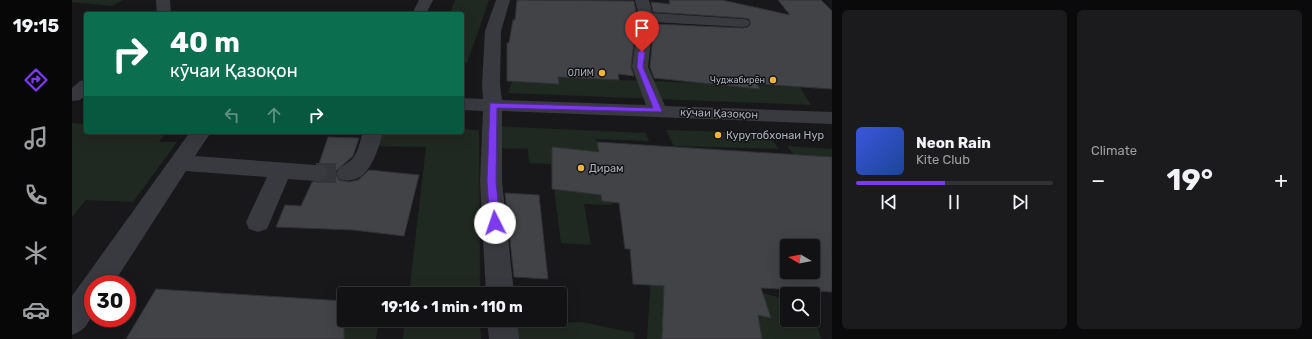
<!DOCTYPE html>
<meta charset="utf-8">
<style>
:root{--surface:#121214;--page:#1b1b1d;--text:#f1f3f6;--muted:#9c9ea0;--line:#313234;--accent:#7c3aed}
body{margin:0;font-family:Rubik,sans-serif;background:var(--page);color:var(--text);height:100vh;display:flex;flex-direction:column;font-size:15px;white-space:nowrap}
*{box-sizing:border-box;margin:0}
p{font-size:13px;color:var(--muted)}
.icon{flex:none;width:22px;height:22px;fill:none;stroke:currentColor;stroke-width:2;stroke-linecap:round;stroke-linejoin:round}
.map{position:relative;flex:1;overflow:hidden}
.side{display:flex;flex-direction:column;gap:10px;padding:10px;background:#0a0a0b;width:480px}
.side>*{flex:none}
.top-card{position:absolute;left:12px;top:12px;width:380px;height:122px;border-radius:4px;box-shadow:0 4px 16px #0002,0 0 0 1px var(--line);background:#0b6e4f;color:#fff;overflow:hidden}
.needle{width:26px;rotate:279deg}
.fabs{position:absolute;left:708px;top:239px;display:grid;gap:8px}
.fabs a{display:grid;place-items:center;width:40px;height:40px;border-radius:4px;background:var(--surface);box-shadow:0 4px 16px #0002,0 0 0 1px var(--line);font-size:20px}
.speed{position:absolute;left:12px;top:275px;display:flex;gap:8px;font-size:20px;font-weight:700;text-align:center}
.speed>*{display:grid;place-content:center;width:52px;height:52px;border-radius:50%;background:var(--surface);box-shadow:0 4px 16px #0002,0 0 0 1px var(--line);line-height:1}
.speed .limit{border:6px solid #d22;background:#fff;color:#111}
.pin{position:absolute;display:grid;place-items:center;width:34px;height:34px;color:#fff;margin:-41px -17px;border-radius:50% 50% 50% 0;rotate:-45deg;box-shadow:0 0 4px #0007}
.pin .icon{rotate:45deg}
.me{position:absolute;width:44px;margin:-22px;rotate:356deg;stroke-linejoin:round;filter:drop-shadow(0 0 3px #0008)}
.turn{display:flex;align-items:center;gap:14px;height:84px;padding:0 20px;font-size:18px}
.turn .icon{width:52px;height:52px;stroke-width:2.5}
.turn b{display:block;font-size:28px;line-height:34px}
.lanes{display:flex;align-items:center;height:38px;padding:0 20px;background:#0003;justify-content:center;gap:20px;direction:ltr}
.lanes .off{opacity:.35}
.big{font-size:30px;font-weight:700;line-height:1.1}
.side .widget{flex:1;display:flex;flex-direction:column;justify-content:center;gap:6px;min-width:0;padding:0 14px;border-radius:6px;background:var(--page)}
.song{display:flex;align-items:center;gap:12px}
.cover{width:48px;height:48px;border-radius:6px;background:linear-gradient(135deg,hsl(230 70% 55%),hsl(220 70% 35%))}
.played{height:4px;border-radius:2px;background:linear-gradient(90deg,var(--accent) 45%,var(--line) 45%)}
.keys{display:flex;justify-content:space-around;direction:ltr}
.heat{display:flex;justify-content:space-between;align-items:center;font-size:22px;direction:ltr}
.side .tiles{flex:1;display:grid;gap:10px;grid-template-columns:repeat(2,1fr)}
.trip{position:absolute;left:265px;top:287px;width:230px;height:40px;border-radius:4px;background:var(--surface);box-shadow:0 4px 16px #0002,0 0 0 1px var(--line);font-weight:700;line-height:40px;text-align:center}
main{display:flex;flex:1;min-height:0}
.tabs{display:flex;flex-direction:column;width:72px;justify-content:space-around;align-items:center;background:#070708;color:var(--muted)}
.tabs .icon{width:28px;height:28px}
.tabs .active{color:var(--accent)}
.tabs b{font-size:18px;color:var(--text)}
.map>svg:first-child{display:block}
.green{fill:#202921}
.building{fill:#424347;stroke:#323236;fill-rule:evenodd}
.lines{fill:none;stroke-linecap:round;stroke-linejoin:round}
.minor-tunnel{stroke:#35363a;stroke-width:20;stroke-dasharray:20 10;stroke-linecap:butt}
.minor{fill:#393a3f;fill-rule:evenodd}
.route{fill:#7c3aed;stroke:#51269a}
.poi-dot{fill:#f2b139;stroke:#131315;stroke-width:1.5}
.labels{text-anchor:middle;stroke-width:3;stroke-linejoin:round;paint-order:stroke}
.far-poi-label{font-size:9px;fill:#abafba;stroke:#131315;text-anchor:end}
.street-label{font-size:11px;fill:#abafba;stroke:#131315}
.poi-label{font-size:11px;fill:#abafba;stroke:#131315;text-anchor:start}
</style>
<main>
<nav class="tabs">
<b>19:15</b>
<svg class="icon active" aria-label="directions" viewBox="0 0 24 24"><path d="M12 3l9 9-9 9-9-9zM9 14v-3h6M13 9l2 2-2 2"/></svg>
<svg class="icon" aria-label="music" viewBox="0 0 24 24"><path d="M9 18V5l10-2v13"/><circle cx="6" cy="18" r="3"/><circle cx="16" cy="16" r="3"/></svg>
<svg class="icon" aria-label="phone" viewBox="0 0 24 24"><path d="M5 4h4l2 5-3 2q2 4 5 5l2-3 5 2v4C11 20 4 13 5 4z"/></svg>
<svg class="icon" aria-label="climate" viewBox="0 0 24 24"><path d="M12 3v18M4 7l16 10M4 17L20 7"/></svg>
<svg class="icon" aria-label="car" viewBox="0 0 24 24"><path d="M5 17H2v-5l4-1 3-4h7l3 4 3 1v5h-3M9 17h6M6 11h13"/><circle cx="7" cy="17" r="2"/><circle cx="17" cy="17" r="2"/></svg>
</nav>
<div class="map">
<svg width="760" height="339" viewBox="0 0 760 339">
<rect width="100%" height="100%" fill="#18181a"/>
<g class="green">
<path d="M0,0h51l-11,6 -40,-4z"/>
<path d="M383,0h34l-22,63 -5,-1v-48h-12z"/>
<path d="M442,76l286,11 11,18 -303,-12z"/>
<path d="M0,123l14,1v8h80l-7,10h18l-44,60 -47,-2 -14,17z"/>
<path d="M422,126l152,7 3,8 -53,-2 16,66 -28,-1 7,41 -30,-2 -10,-79 -22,-1 -1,-14 -34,-1z"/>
<path d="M390,129l17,1 1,164h-71l17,-147 -57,-1 4,-14h89z"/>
<path d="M594,130l101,3 12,16 -105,-3z"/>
<path d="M715,146l45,3v47h-6z"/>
<path d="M580,260l135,40v20h26l1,-11 7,30h-174z"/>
<path d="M333,320h75l1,19h-78z"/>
<path d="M211,321l95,3 -2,15h-99z"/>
<path d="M509,322l54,11 -1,6h-126l-1,-14z"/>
</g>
<g class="building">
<path d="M445,0l117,1 3,16 -6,50 3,9 -16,-2 1,6 -61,-3 1,7 -52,-3v-38h2l4,-23h2z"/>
<path d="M597,0h53l68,15 -12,-15h43l11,11v78l-75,-5 3,5 -106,-11 -4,-11 4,-43 89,4 5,-1 3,-3 -2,-5 -6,-1 -90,-6 -2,-10 19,2z"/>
<path d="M256,137l31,1 -6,18 -18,16 4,8 10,2 9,-2 11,-10 50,5 -15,61 -51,-6 -77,-3 9,-22 16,1 11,-24 13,-2 3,-8 -3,-6 -6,-2z"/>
<path d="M525,142l235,15v135l-71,-4 10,30 -13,-3 4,24h-100l2,-53 -31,-2 -3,-35h-5l-6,-46 -17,-2 -1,-6 -49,-6v-42l47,5zM715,246h26v26h-26z"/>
<path d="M433,193l34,2 9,84 -34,-2z"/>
<path d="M84,289l188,12v38h-218z"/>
</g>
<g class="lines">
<path class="minor-tunnel" d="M244,173h31"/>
<g class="minor">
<path d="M84,0h14l1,14h-14z"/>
<path d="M347,0h14l-7,14h-14z"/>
<path d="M424,0h14l-9,31 -1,54 2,15 144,5 -14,-38 7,-50 -4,-17h14l3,13 91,6 5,1 2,3 -2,3 -5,1 -90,-5 -5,45 17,39 167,6v12l-330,-13v70l12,113h-28l-6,-113 3,-70 -21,-1v-12l21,1 -1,-14 3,-54z"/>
<path d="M14,80v15l-6,5 -8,1v-13l8,-7z"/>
<path d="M118,132h21l-16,24 121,9 8,2 3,6 -3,6 -8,2 -28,-2 -21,50 -9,3 -9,-3 -3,-7 21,-45 -81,-6 -73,113h-20c0,23 3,42 -21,51v-39z"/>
<path d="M291,132h20c-6,21 -15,56 -44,47l-3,-6c4,-7 8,-7 14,-12 8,-6 10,-20 13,-29z"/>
<path d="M415,320h30l2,19h-30z"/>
</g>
</g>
<path class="route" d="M570,50l3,2 -2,15 19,44 -1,1 -164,-4 -1,73 4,42 -2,3 -3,2 -4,-2 -1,-3 -3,-42 3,-78 163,5 -16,-41 1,-15z"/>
<g class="poi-dot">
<circle cx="530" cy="73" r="4"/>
<circle cx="701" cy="80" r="4"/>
<circle cx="646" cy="135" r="4"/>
<circle cx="509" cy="168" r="4"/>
</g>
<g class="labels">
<g class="far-poi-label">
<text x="522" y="76">ОЛИМ</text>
<text x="693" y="83">Чуджабирён</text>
</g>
<g class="street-label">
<text transform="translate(647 113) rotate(2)" y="4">кӯчаи Қазоқон</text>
</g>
<g class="poi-label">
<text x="654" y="139">Курутобхонаи Нур</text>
<text x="517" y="172">Дирам</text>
</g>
</g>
</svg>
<div class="fabs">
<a><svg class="needle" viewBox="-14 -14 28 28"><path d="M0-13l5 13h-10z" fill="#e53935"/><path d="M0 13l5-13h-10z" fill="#9c9ea0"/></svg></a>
<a><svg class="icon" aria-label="search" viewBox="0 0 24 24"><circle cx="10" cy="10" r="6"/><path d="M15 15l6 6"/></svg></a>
</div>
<div class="speed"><div class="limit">30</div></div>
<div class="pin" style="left:570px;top:52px;background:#d93025"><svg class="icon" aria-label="arrive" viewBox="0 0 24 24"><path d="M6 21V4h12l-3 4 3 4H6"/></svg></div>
<svg class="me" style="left:423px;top:223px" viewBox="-20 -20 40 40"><circle r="19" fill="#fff"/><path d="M0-13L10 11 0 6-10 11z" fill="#7c3aed"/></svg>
<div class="trip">19:16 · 1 min · 110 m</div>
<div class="top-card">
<div class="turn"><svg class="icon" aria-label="right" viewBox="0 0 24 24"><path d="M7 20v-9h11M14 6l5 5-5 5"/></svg><div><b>40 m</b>кӯчаи Қазоқон</div></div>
<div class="lanes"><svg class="icon off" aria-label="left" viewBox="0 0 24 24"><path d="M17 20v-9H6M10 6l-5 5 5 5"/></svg><svg class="icon off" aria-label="ahead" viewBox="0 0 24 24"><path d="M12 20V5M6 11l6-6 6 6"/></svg><svg class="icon" aria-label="right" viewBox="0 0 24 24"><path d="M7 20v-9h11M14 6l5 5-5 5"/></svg></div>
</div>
</div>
<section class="side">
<div class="tiles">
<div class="widget">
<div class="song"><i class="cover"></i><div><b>Neon Rain</b><p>Kite Club</p></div></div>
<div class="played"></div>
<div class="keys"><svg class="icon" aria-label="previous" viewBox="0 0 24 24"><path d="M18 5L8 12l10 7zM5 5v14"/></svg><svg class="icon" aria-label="pause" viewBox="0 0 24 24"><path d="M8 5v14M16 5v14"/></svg><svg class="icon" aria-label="next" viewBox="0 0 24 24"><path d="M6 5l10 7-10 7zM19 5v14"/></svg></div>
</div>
<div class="widget"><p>Climate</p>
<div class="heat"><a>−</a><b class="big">19°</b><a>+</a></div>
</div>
</div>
</section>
</main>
